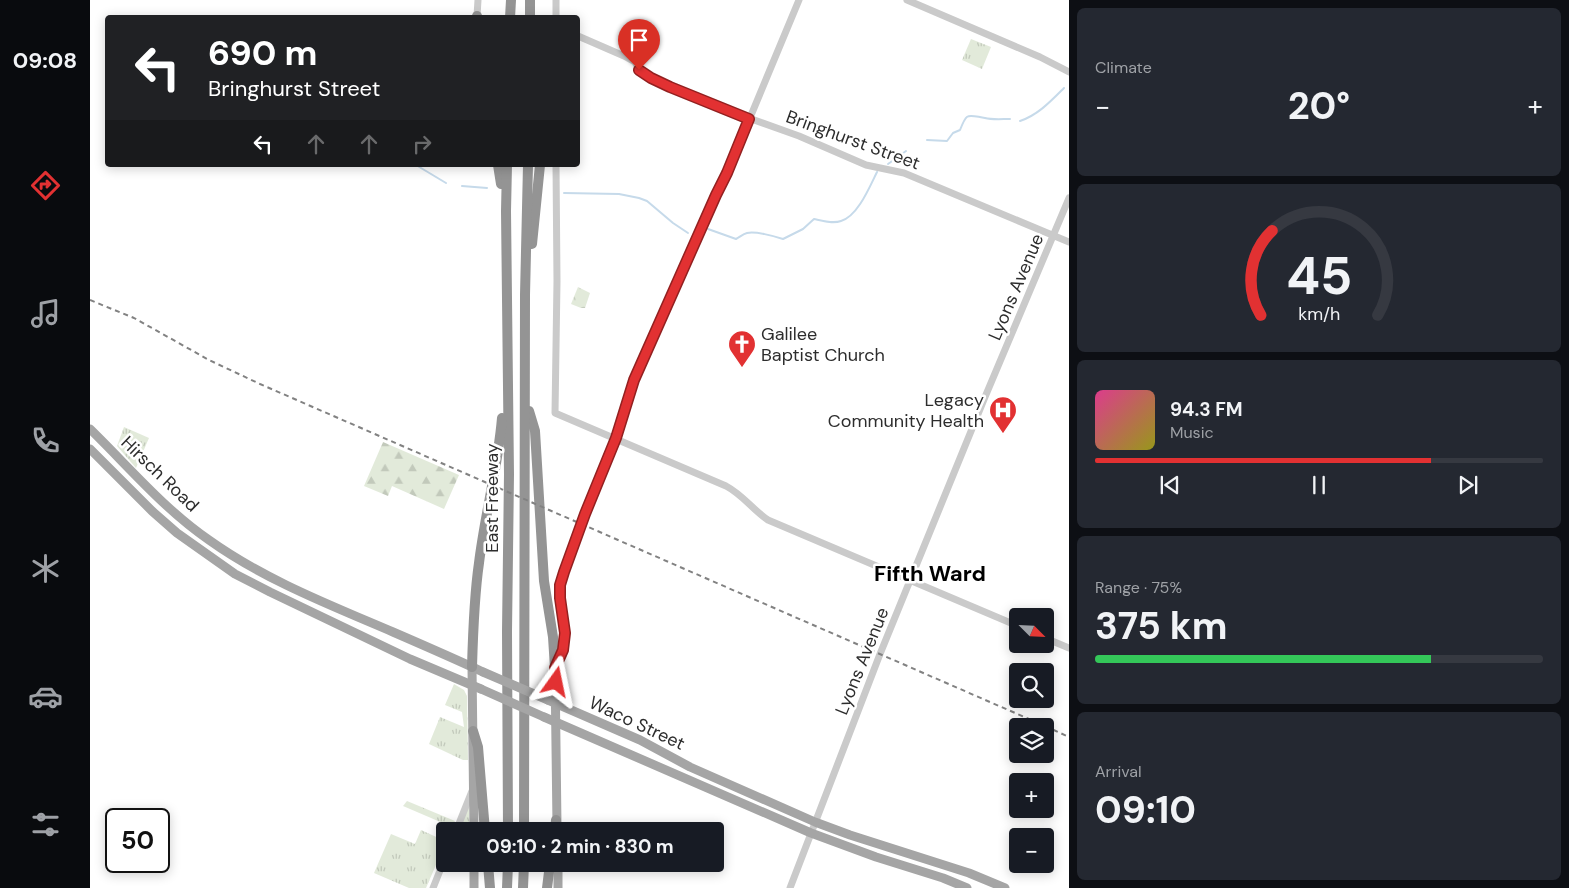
<!DOCTYPE html>
<meta charset="utf-8">
<style>
:root{--surface:#171b24;--page:#242831;--text:#f1f3f6;--muted:#9ea1a6;--line:#363941;--accent:#e23132}
body{margin:0;font-family:"DM Sans",sans-serif;background:var(--page);color:var(--text);height:100vh;display:flex;flex-direction:column;font-size:19px;white-space:nowrap}
*{box-sizing:border-box;margin:0}
p{font-size:16px;color:var(--muted)}
.icon{flex:none;width:28px;height:28px;fill:none;stroke:currentColor;stroke-width:2;stroke-linecap:round;stroke-linejoin:round}
.map{position:relative;flex:1;overflow:hidden}
.details{display:flex;flex-direction:column;gap:8px;padding:8px;background:#0d0f14;width:500px}
.details>*{flex:none}
.hud{position:absolute;left:15px;top:15px;width:475px;height:152px;border-radius:5px;box-shadow:0 2px 12px #0003;background:#202124;color:#fff;overflow:hidden}
.needle{width:32px;rotate:114deg}
.controls{position:absolute;left:919px;top:608px;display:grid;gap:10px}
.controls a{display:grid;place-items:center;width:45px;height:45px;border-radius:5px;background:var(--surface);box-shadow:0 2px 12px #0003;font-size:25px}
.speed{position:absolute;left:15px;top:808px;display:flex;gap:10px;font-size:25px;font-weight:700;text-align:center}
.speed>*{display:grid;place-content:center;width:65px;height:65px;border-radius:50%;background:var(--surface);box-shadow:0 2px 12px #0003;line-height:1}
.speed .limit{border:2px solid #111;border-radius:8px;background:#fff;color:#111}
.pin{position:absolute;display:grid;place-items:center;width:42px;height:42px;color:#fff;margin:-51px -21px;border-radius:50% 50% 50% 0;rotate:-45deg;box-shadow:0 0 5px #0007}
.pin .icon{rotate:45deg}
.me{position:absolute;width:55px;margin:-28px;rotate:12deg;stroke-linejoin:round;filter:drop-shadow(0 0 4px #0008)}
.turn{display:flex;align-items:center;gap:18px;height:105px;padding:0 20px;font-size:22px}
.turn .icon{width:65px;height:65px;stroke-width:2.5}
.turn b{display:block;font-size:35px;line-height:42px}
.lanes{display:flex;align-items:center;height:48px;padding:0 20px;background:#0003;justify-content:center;gap:25px;direction:ltr}
.lanes .off{opacity:.35}
.big{font-size:38px;font-weight:700;line-height:1.1}
.details .card{flex:1;display:flex;flex-direction:column;justify-content:center;gap:8px;min-width:0;padding:0 18px;border-radius:8px;background:var(--page)}
.details .dial{align-items:center;gap:0}
.dial svg{height:130px;overflow:visible;fill:none;stroke:var(--line);stroke-width:7;stroke-linecap:round;text-anchor:middle}
.dial text{fill:var(--text);stroke:none}
.song{display:flex;align-items:center;gap:15px}
.cover{width:60px;height:60px;border-radius:8px;background:linear-gradient(135deg,hsl(330 70% 55%),hsl(60 70% 35%))}
.played{height:5px;border-radius:2px;background:linear-gradient(90deg,var(--accent) 75%,var(--line) 75%)}
.keys{display:flex;justify-content:space-around;direction:ltr}
.heat{display:flex;justify-content:space-between;align-items:center;font-size:28px;direction:ltr}
.charge{height:8px;border-radius:4px;background:linear-gradient(90deg,#34c759 75%,var(--line) 0)}
.trip{position:absolute;left:346px;top:822px;width:288px;height:50px;border-radius:5px;background:var(--surface);box-shadow:0 2px 12px #0003;font-weight:700;line-height:50px;text-align:center}
main{display:flex;flex:1;min-height:0}
.tab-bar{display:flex;flex-direction:column;width:90px;justify-content:space-around;align-items:center;background:#090b0e;color:var(--muted)}
.tab-bar .icon{width:35px;height:35px}
.tab-bar .active{color:var(--accent)}
.tab-bar b{font-size:22px;color:var(--text)}
.map>svg:first-child{display:block}
.grass{fill:url(#grass-tufts)}
.forest{fill:url(#forest-firs)}
.park{fill:url(#park-crowns)}
.lines{fill:none;stroke-linecap:round;stroke-linejoin:round}
.stream{stroke:#c6daea;stroke-width:2}
.minor{stroke:#cacaca;stroke-width:7}
.major{stroke:#a5a5a5;stroke-width:9}
.highway{stroke:#949494;stroke-width:10}
.rail{stroke:#828282;stroke-width:2;stroke-dasharray:5 4;stroke-linecap:butt}
.major-bridge{stroke:#a5a5a5;stroke-width:9}
.route-casing{stroke:#932020;stroke-width:12}
.route{stroke:#e23132;stroke-width:9}
.labels{text-anchor:middle;stroke-width:5;stroke-linejoin:round;paint-order:stroke}
.street-label{font-size:18px;fill:#2d2d2d;stroke:#fff}
.poi-label{font-size:18px;fill:#2d2d2d;stroke:#fff;text-anchor:start}
.district-label{font-size:22px;font-weight:bold;fill:#000;stroke:#fff}
</style>
<main>
<nav class="tab-bar">
<b>09:08</b>
<svg class="icon active" aria-label="directions" viewBox="0 0 24 24"><path d="M12 3l9 9-9 9-9-9zM9 14v-3h6M13 9l2 2-2 2"/></svg>
<svg class="icon" aria-label="music" viewBox="0 0 24 24"><path d="M9 18V5l10-2v13"/><circle cx="6" cy="18" r="3"/><circle cx="16" cy="16" r="3"/></svg>
<svg class="icon" aria-label="phone" viewBox="0 0 24 24"><path d="M5 4h4l2 5-3 2q2 4 5 5l2-3 5 2v4C11 20 4 13 5 4z"/></svg>
<svg class="icon" aria-label="climate" viewBox="0 0 24 24"><path d="M12 3v18M4 7l16 10M4 17L20 7"/></svg>
<svg class="icon" aria-label="car" viewBox="0 0 24 24"><path d="M5 17H2v-5l4-1 3-4h7l3 4 3 1v5h-3M9 17h6M6 11h13"/><circle cx="7" cy="17" r="2"/><circle cx="17" cy="17" r="2"/></svg>
<svg class="icon" aria-label="filters" viewBox="0 0 24 24"><path d="M4 7h16M4 17h16"/><circle cx="9" cy="7" r="2"/><circle cx="15" cy="17" r="2"/></svg>
</nav>
<div class="map">
<svg width="979" height="888" viewBox="0 0 979 888">
<defs>
<pattern id="grass-tufts" width="24" height="20" patternUnits="userSpaceOnUse" patternTransform="scale(1.25)"><rect width="24" height="20" fill="#e2eada"/><path d="M3 7l-1-3M5 7V3M7 7l1-3M15 17l-1-3M17 17v-4M19 17l1-3" fill="none" stroke="#c2c9bb"/></pattern>
<pattern id="forest-firs" width="22" height="20" patternUnits="userSpaceOnUse" patternTransform="scale(1.25)"><rect width="22" height="20" fill="#e2eada"/><path d="M5 1l3.5 6h-7zM16 11l3.5 6h-7z" fill="#c2c9bb"/></pattern>
<pattern id="park-crowns" width="20" height="18" patternUnits="userSpaceOnUse" patternTransform="scale(1.25)"><rect width="20" height="18" fill="#e2eada"/><path d="M2 6a3 3 0 1 1 6 0M12 15a3 3 0 1 1 6 0" fill="none" stroke="#c2c9bb"/></pattern>
</defs>
<rect width="100%" height="100%" fill="#fff"/>
<g class="grass">
<path d="M881,39l20,8 -9,22 -20,-9z"/>
<path d="M34,427l25,11 -13,30 -19,-22z"/>
<path d="M364,684l10,6 3,6 1,64h-5l-34,-16 11,-27 24,10 -2,-15 -17,-7z"/>
<path d="M317,801l48,20 -3,6 -49,-21z"/>
<path d="M379,806v25h-11z"/>
<path d="M331,830l24,11v3l-19,44h-17l-35,-15 17,-39 24,10z"/>
</g>
<path class="forest" d="M293,442l76,33 -15,34 -52,-23 -4,10 -24,-10z"/>
<path class="park" d="M488,287l12,6 -5,15h-4l-10,-4z"/>
<g class="lines">
<g class="stream">
<path d="M930,121c18,-6 31,-20 44,-33"/>
<path d="M837,140l20,1 6,-8 7,-3c7,-18 7,-15 25,-12 7,2 17,1 25,1"/>
<path d="M798,164l18,-13"/>
<path d="M326,165l30,18"/>
<path d="M372,186l25,2"/>
<path d="M474,193l55,1 20,4 8,3 26,22 15,10"/>
<path d="M618,229l28,10c4,-2 7,-5 11,-6 8,-2 27,3 36,6l20,-10 11,-10c9,2 19,5 27,2 17,-5 29,-35 36,-49"/>
</g>
<g class="minor">
<path d="M466,0v18"/>
<path d="M817,0l133,57 29,15"/>
<path d="M387,16l1,-16"/>
<path d="M488,36l46,20 11,6 4,8 5,4 26,13 45,19 84,30 67,29 38,8 165,69"/>
<path d="M466,165l1,116 -2,132 171,73c17,9 27,24 42,34l250,106"/>
<path d="M955,638l24,10"/>
<path d="M465,668c20,-35 -2,-62 9,-97 14,-44 34,-87 51,-130 8,-20 11,-42 19,-62 26,-62 54,-123 81,-184l12,-22 72,-173"/>
<path d="M366,831l16,-40"/>
<path d="M343,888l12,-30"/>
<path d="M700,888l90,-234 105,-257 84,-199"/>
</g>
<g class="major">
<path d="M0,429c39,38 74,80 119,111 56,40 121,65 184,92 30,13 60,26 90,40"/>
<path d="M0,449l62,62 25,22 58,41 35,18 140,67 71,30"/>
<path d="M382,667l2,164"/>
<path d="M465,668l2,157"/>
<path d="M458,700l92,40 50,27 125,55 35,13 119,38 36,15"/>
<path d="M454,717l267,116 65,24 67,21 24,10"/>
<path d="M384,864v24"/>
<path d="M468,864v24"/>
</g>
<g class="highway">
<path d="M440,0v18"/>
<path d="M387,16v2"/>
<path d="M420,18l1,-18"/>
<path d="M408,165l3,19"/>
<path d="M417,165l-1,46 3,263 -2,158 1,199"/>
<path d="M442,244l8,-79"/>
<path d="M439,411l6,20 9,150 9,56 2,31"/>
<path d="M382,667c1,-35 2,-70 7,-104 6,-49 19,-96 23,-145"/>
<path d="M383,731l5,16 7,84"/>
<path d="M434,831l1,-536 3,-130"/>
<path d="M465,831l1,-11"/>
<path d="M398,864l2,24"/>
<path d="M417,888l1,-24"/>
<path d="M433,888l1,-24"/>
<path d="M457,888l3,-24"/>
</g>
<g class="rail">
<path d="M0,300l44,18 75,42 51,24 785,342"/>
<path d="M955,726l24,11"/>
</g>
<g class="major-bridge">
<path d="M393,672l65,28"/>
<path d="M391,689l63,28"/>
</g>
</g>
<g class="lines">
<g class="route-casing">
<path id="route" d="M466,682l-1,-14 8,-18 2,-17 -5,-35v-13l4,-13 21,-58 31,-76 18,-58 82,-185 11,-22 22,-54 -79,-32 -19,-9 -12,-8"/>
</g>
<use href="#route" class="route"/>
</g>
<defs>
<g id="church-pin" transform="scale(1.4375)"><path d="M0 17L-7.5 6A9.5 9.5 0 1 1 7.5 6Z" fill="#e23132" stroke="#fff"/><path d="M-1.2-6h2.4v3.5h3.3v2.4h-3.3V6h-2.4V-.1h-3.3v-2.4h3.3Z" fill="#fff"/></g>
<g id="hospital-pin" transform="scale(1.4375)"><path d="M0 17L-7.5 6A9.5 9.5 0 1 1 7.5 6Z" fill="#e23132" stroke="#fff"/><path d="M-5-5h3v3.5h4V-5h3V5h-3V1.5h-4V5h-3Z" fill="#fff"/></g>
</defs>
<g fill-rule="evenodd">
<use href="#church-pin" x="652" y="344"/>
<use href="#hospital-pin" x="913" y="410"/>
</g>
<g class="labels">
<g class="street-label">
<text transform="translate(763 140) rotate(20)" y="6">Bringhurst Street</text>
<text transform="translate(926 287) rotate(-67)" y="6">Lyons Avenue</text>
<text transform="translate(70 474) rotate(44)" y="6">Hirsch Road</text>
<text transform="translate(402 498) rotate(-90)" y="6">East Freeway</text>
<text transform="translate(772 661) rotate(-68)" y="6">Lyons Avenue</text>
<text transform="translate(547 723) rotate(25)" y="6">Waco Street</text>
</g>
<g class="poi-label">
<text x="671" y="340">Galilee<tspan x="671" dy="21">Baptist Church</tspan></text>
<text x="894" y="406" text-anchor="end">Legacy<tspan x="894" dy="21">Community Health</tspan></text>
</g>
<g class="district-label">
<text x="840" y="581">Fifth Ward</text>
</g>
</g>
</svg>
<div class="controls">
<a><svg class="needle" viewBox="-14 -14 28 28"><path d="M0-13l5 13h-10z" fill="#e53935"/><path d="M0 13l5-13h-10z" fill="#9ea1a6"/></svg></a>
<a><svg class="icon" aria-label="search" viewBox="0 0 24 24"><circle cx="10" cy="10" r="6"/><path d="M15 15l6 6"/></svg></a>
<a><svg class="icon" aria-label="layers" viewBox="0 0 24 24"><path d="M12 4l9 5-9 5-9-5zM3 14l9 5 9-5"/></svg></a>
<a>+</a>
<a>−</a>
</div>
<div class="speed"><div class="limit">50</div></div>
<div class="pin" style="left:549px;top:70px;background:#d93025"><svg class="icon" aria-label="arrive" viewBox="0 0 24 24"><path d="M6 21V4h12l-3 4 3 4H6"/></svg></div>
<svg class="me" style="left:466px;top:682px" viewBox="-20 -20 40 40"><path d="M0-17L14 15 0 8-14 15z" fill="#e23132" stroke="#fff" stroke-width="4"/></svg>
<div class="trip">09:10 · 2 min · 830 m</div>
<div class="hud">
<div class="turn"><svg class="icon" aria-label="left" viewBox="0 0 24 24"><path d="M17 20v-9H6M10 6l-5 5 5 5"/></svg><div><b>690 m</b>Bringhurst Street</div></div>
<div class="lanes"><svg class="icon" aria-label="left" viewBox="0 0 24 24"><path d="M17 20v-9H6M10 6l-5 5 5 5"/></svg><svg class="icon off" aria-label="ahead" viewBox="0 0 24 24"><path d="M12 20V5M6 11l6-6 6 6"/></svg><svg class="icon off" aria-label="ahead" viewBox="0 0 24 24"><path d="M12 20V5M6 11l6-6 6 6"/></svg><svg class="icon off" aria-label="right" viewBox="0 0 24 24"><path d="M7 20v-9h11M14 6l5 5-5 5"/></svg></div>
</div>
</div>
<section class="details">
<div class="card"><p>Climate</p>
<div class="heat"><a>−</a><b class="big">20°</b><a>+</a></div>
</div>
<div class="card dial"><svg viewBox="0 0 100 80">
<path d="M14 69A42 42 0 1 1 86 69"/>
<path d="M14 69A42 42 0 0 1 21 17" stroke="#e23132"/>
<text x="50" y="56" font-size="32" font-weight="700">45</text>
<text x="50" y="72" font-size="11">km/h</text>
</svg></div>
<div class="card">
<div class="song"><i class="cover"></i><div><b>94.3 FM</b><p>Music</p></div></div>
<div class="played"></div>
<div class="keys"><svg class="icon" aria-label="previous" viewBox="0 0 24 24"><path d="M18 5L8 12l10 7zM5 5v14"/></svg><svg class="icon" aria-label="pause" viewBox="0 0 24 24"><path d="M8 5v14M16 5v14"/></svg><svg class="icon" aria-label="next" viewBox="0 0 24 24"><path d="M6 5l10 7-10 7zM19 5v14"/></svg></div>
</div>
<div class="card"><p>Range · 75%</p><b class="big">375 km</b><div class="charge"></div></div>
<div class="card"><p>Arrival</p><b class="big">09:10</b></div>
</section>
</main>
